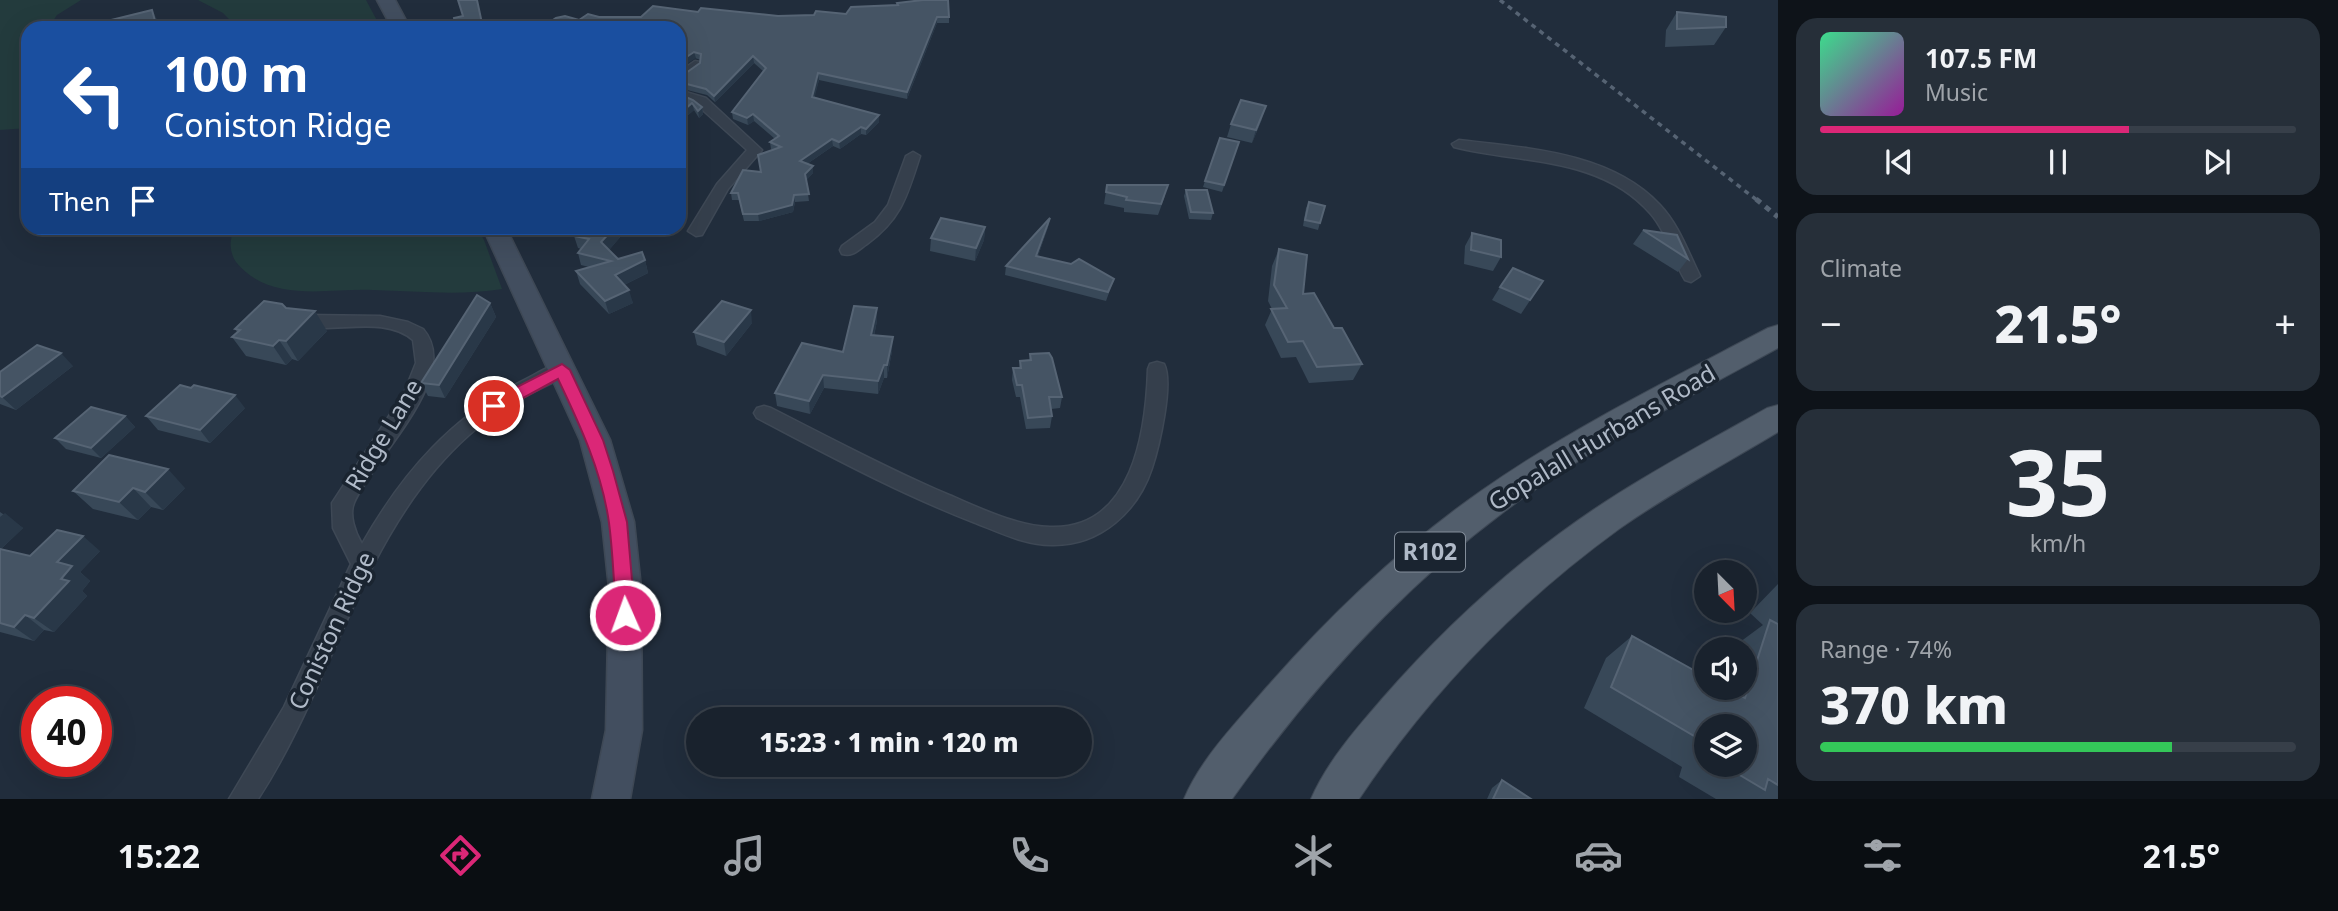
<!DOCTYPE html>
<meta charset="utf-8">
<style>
:root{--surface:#19222d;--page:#262f39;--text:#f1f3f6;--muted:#9fa4aa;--line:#373f49;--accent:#db2777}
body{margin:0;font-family:"Noto Sans",sans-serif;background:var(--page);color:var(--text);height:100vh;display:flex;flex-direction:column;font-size:26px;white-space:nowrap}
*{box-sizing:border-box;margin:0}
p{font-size:23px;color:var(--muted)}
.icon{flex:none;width:38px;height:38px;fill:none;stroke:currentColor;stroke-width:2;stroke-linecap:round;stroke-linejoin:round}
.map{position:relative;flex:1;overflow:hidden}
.sheet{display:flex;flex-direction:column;gap:18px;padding:18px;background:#0e1319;width:560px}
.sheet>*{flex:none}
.banner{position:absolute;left:21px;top:21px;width:665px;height:214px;border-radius:21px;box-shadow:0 7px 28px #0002,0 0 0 2px var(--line);background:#1a4fa0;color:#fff;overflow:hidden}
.needle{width:46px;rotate:156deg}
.tools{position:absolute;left:1694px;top:560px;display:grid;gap:14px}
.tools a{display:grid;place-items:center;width:63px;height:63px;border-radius:50%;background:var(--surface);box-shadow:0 7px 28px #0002,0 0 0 2px var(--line);font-size:35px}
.speed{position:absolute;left:21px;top:686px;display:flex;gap:14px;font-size:35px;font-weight:700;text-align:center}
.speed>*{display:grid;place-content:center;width:91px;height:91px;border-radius:50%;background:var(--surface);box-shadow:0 7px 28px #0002,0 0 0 2px var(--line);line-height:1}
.speed .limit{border:10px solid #d22;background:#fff;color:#111}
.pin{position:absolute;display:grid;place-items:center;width:60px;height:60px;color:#fff;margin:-30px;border:4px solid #fff;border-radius:50%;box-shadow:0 2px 7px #0007}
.me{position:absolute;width:77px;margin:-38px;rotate:358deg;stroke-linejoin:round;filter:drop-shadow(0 0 5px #0008)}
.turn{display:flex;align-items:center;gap:24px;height:147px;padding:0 28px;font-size:32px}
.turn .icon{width:91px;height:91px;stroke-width:2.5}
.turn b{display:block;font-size:49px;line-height:60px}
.then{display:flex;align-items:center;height:66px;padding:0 28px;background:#0003;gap:14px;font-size:26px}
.big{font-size:52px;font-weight:800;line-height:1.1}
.sheet .tile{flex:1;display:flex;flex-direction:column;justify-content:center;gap:10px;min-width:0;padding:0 24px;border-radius:21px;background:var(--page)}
.sheet .dial{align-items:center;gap:0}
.dial b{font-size:91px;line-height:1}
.song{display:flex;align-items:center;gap:21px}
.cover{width:84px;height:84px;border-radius:10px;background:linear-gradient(135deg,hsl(150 70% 55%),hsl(300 70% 35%))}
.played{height:7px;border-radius:4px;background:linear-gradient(90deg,var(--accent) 65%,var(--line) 65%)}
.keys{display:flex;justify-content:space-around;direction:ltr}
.heat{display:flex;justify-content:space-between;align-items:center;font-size:38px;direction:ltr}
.charge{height:10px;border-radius:5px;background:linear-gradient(90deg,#34c759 74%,var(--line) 0)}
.trip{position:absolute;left:686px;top:707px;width:406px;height:70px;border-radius:35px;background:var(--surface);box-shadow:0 7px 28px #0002,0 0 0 2px var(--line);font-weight:800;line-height:70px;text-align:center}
.menu{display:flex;height:112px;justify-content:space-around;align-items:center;background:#0a0e12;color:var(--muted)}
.menu .icon{width:49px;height:49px}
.menu .selected{color:var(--accent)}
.menu b{font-size:32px;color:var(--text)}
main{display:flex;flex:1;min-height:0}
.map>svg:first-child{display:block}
.green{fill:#233b3d}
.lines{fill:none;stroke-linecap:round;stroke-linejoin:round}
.street-casing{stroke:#3e4855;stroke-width:3}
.secondary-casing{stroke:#3e4855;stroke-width:3}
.primary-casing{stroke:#3e4855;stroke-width:2}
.street{fill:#353f4c;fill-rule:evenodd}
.secondary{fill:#424e5f;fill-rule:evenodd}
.primary{fill:#525e6c;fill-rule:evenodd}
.rail-far1{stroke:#566373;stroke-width:3.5;stroke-dasharray:5 5;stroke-linecap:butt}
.rail{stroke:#566373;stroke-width:5;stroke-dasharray:6 6;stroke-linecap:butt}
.wall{fill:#384858;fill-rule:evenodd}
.shaded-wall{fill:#293848}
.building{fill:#455464;stroke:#566474;stroke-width:2}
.route{fill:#db2777;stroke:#8e194d;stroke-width:2}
.labels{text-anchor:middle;stroke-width:7;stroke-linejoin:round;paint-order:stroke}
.shield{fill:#1a2430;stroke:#838d9a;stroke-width:2}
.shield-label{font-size:23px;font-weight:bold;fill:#b0bac8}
.street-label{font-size:24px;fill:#b0bac8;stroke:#1a2430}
</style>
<main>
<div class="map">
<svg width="1778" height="799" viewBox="0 0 1778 799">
<rect width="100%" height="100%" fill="#212d3c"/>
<g class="green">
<path d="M0,0h81l-24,15 -9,13h-20v100l-28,2z"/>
<path d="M198,0h168l15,28h-143l-15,-15z"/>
<path d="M235,228h242l7,12 18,49c-42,7 -87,2 -129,1 -46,-2 -103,14 -137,-28 -7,-10 -7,-24 -1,-34z"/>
</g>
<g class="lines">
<g class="street-casing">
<g id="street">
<path d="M695,61l5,1v6l-21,15v-11z"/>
<path d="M679,90l27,8 56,52 -34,39 -26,46 -6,1 -8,-5 29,-47 30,-34 -51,-46 -17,-6z"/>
<path d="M1459,140c67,8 152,12 201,65 19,20 28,47 40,71l-9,6 -6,-2c-13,-21 -18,-48 -35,-67 -50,-57 -129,-49 -196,-66l-2,-3z"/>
<path d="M913,152l7,4c-13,40 -18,62 -53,88 -9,6 -14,13 -25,10l-2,-4 2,-4 33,-24 13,-17 18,-49z"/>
<path d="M305,315l75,1 28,6 15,7c41,47 -51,130 -69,174 -5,12 1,29 8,41 41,-72 91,-129 166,-166 12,-6 27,-17 41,-13l2,5 -2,5c-35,16 -71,34 -100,60 -107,95 -134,246 -211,364h-29l55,-92 67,-143 -18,-36 -1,-25 72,-110 12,-30 -3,-23c-30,-26 -80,-5 -114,-15l-3,-4z"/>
<path d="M1157,362l7,2c10,19 -5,83 -12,104 -14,43 -51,77 -98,77 -28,1 -55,-13 -81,-23 -75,-29 -145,-67 -216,-104l-3,-5 3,-5 7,-2 7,2c59,30 117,61 178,87 31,13 67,31 101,32 83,3 96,-96 98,-158l2,-5z"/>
</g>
</g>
<g class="secondary-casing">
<g id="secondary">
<path d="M377,0h18l15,28h-18z"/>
<path d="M483,228h23l104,212 24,82 7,66 1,142 -12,69h-38l14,-69 3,-142 -7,-66 -22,-82z"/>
</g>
</g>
<g class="primary-casing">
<g id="primary">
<path d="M1778,325v23c-93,51 -188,100 -273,163 -107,80 -196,180 -273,288h-48c17,-41 54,-78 82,-111 64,-73 135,-141 215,-197 90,-63 190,-112 287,-163z"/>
<path d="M1778,405v27c-53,32 -108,61 -159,97 -102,74 -190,165 -260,270h-48c16,-37 45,-70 71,-100 69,-79 148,-150 237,-206 48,-30 98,-57 148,-85z"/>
</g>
</g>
<use href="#street" class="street"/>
<use href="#secondary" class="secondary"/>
<use href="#primary" class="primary"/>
<path class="rail-far1" d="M1500,0l258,201"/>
<path class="rail" d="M1756,199l22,18"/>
</g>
<g class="wall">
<path d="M897,3l52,14v6h-12l-30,76 -88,-19 -5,17 65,18v7l-13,13 -5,-1 -21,15 -7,-3 -26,18 6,2v7l-7,7 3,21 -14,1 -2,10 -34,9h-15l-5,-21h-7l-1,-7 30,-21 12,-22 -2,-1 -1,-7 5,-3 -21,-18 -6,4 -15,-6 -1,-7 31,-41 -9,-8 -39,39 -8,-7 -28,-7v-10l21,-15 1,-3 -122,-40 20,-3h42l57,-5 80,4 68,-2 51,-9z"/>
<path d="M1677,12l49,15 -12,18 -49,2 1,-17z"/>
<path d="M679,94l23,13 1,7 -4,4 -5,-8 -7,6 -8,-3z"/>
<path d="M1262,119l-10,24 -25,-6 4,-13z"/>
<path d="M1239,142l-17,50 -19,-5 2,-6z"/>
<path d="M1107,185l58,11 -7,19 -34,-3v-4l-20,-4z"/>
<path d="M1186,190l27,23 -2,7 -22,-1 -5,-23z"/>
<path d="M1309,202l11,21 -2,7 -15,-4 3,-18z"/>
<path d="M1050,218l-2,9 -10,29 76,23 -8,22 -101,-26 1,-9z"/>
<path d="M985,227l-1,13 -9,21 -45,-10 1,-13z"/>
<path d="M1643,230l45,29 -10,13 -45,-28z"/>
<path d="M1472,233l29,24 -8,14 -29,-7 1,-18z"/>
<path d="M574,236h47l-12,14 9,9 27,1 3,13 -24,12 9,18 -24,11 -29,-30 -4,-13 13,-4 -8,-2 -3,-12 3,-4 -3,-1z"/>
<path d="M1279,249l24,45 31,34 28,36 -9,16 -44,3 -13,-26 -15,1 -16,-33 7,-16 -4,-8 4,-35z"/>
<path d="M1543,281l-22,33 -29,-14 8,-13z"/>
<path d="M490,303l6,14 -51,81 -17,-2 -7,-13z"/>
<path d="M286,308l41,23 -29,30 -6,-2 -6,6 -40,-9 -14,-19 5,-5 -2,-3z"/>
<path d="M877,308v13l-3,15 18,15 -5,27h-3l-6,16 -54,-6 -14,26 -33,-8 -2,-13 68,-41z"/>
<path d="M752,323l-26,33 -29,-11 -3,-13z"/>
<path d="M1030,354l32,43 -2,11 -9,1 1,7 -2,12 -24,1 -6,-32h-4l-4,-17 1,-12h6l1,-7 9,-1z"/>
<path d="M73,366l-57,44 -16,-6v-32z"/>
<path d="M245,408l-35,35 -52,-13 -12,-14z"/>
<path d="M125,416l10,11 -34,31 -35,-9 -11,-11z"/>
<path d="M185,488l-22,22 -12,-3 -13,13 -45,-11 -20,-18z"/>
<path d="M0,512l23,16 -22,21 29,7 70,-5 -20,21 10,9 -8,10 5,5 -33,36 -10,-2 -10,11 -34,-9z"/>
<path d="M1778,584v215h-62l-37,-22 3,-10 -98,-59 22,-50 26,-22 74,52h39v-39h-8l3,-7 23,-17 -13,-12zM1706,726l39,39h-39z"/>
<path d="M1502,780l29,19h-44l5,-11z"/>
</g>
<g class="shaded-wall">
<path d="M152,10l10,18h-5z"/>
<path d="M937,17v6l-30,76v-7z"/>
<path d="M694,52l2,6 -17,11v-7z"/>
<path d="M753,56l1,7 -39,39 -1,-6z"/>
<path d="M818,73l1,7 -6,24 -1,-7z"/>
<path d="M692,103l2,7 -7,6 -2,-7z"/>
<path d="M1266,106l-4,13 -10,24 4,-13z"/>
<path d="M702,107l1,7 -4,4 -1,-7z"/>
<path d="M753,114l1,7 -6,4 -1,-7z"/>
<path d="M879,115v7l-13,13v-6z"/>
<path d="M861,127v7l-21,15 -1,-7z"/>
<path d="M832,139l1,7 -32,22 -1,-7z"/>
<path d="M813,166v7l-7,8 -1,-7z"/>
<path d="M794,195l1,7 -2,10 -34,9 -1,-7z"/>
<path d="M1050,218l-2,9 -13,38 1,-9z"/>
<path d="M985,227l-1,13 -9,21 1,-13z"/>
<path d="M614,228h5l2,8 -16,19 -4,-13z"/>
<path d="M645,260l3,13 -30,15 -3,-13z"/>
<path d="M629,290l4,13 -24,11 -4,-13z"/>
<path d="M490,303l6,14 -51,81 -6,-13z"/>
<path d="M877,308v13l-6,27v-13z"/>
<path d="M751,310l1,13 -26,33 -2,-14z"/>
<path d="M315,311l12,20 -29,30 -12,-20z"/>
<path d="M893,337l-1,14 -5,27v-13z"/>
<path d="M279,340l13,19 -6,6 -13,-19z"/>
<path d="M61,353l12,13 -57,44 -14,-13z"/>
<path d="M884,365v13l-6,16v-13z"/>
<path d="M823,375l1,13 -14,26 -1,-13z"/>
<path d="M235,395l10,13 -35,35 -10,-13z"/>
<path d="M125,416l10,11 -34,31 -10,-10z"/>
<path d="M168,469l17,19 -22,22 -18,-18z"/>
<path d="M133,488l18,19 -13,13 -19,-18z"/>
<path d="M5,513l18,15 -23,22v-33z"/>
<path d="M83,536l17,15 -20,21 10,9 -8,10 5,5 -33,36 -20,-14 27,-39 -4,-17z"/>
<path d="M25,615l19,15 -10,11 -20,-14z"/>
</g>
<g class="building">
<path d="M458,0h19l6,28h-27l-2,-10 9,-2z"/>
<path d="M923,0h25l1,17h-12l-30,75 -89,-19 -6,24 67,18 -13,14 -5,-2 -22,15 -7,-3 -32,22 13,5 -8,8 4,20 -15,1 -2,10 -34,9h-15l-5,-21h-7l12,-23 18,2 -3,-17 23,-8 -11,-5 9,-6 -26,-22 -6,4 -15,-6 34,-44 -13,-12 -39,40 -8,-7 -27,-7v-4l21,-15 1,-9 -7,-2 -15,10v-34h-138l15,-10 9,-2 14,4 9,-6 11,3h42l12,-11 45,6 3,-4 77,8 36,-1 2,-4 30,3 5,-7 47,-2 -1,-2z"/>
<path d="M152,10l5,18h-49l-1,-7z"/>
<path d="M1677,12l49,5v10l-49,2z"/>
<path d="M679,94l14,6 9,7 -4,4 -6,-8 -7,6 -6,-2z"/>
<path d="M1241,100l25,6 -10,24 -25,-6z"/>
<path d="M1220,138l19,4 -15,43 -19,-4z"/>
<path d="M1107,185h61l-7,19 -35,-4 1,-3 -21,-5z"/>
<path d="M1186,190h21l6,23 -22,-1z"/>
<path d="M1309,202l16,4 -5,17 -15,-3z"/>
<path d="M941,218l44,9 -9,21 -45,-10z"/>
<path d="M1050,218l-14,38 35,8 8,-5 35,20 -6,13 -102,-26z"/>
<path d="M582,228h32l-13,14 17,17 24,-7 3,8 -30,15 14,15 -24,11 -29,-30 35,-10 -33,-8 11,-14 -15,-3z"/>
<path d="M1643,230l34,5 11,24z"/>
<path d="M1472,233l29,7v17l-30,-7z"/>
<path d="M1279,249l28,6 -4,39 11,-1 20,35h8l20,36 -45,3 -14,-26 -15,1 -17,-33 16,-1 -13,-23z"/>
<path d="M1513,268l30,13 -13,19 -30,-13z"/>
<path d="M477,295l13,8 -51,82 -18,-2z"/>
<path d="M264,301l18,3 4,4 29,3 -29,30 -7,-1 -6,6 -41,-9 8,-7 -5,-1z"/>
<path d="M722,301l29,9 -27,32 -30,-10z"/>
<path d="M854,306l23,2 -6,27 22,2 -6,28h-3l-6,16 -55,-6 -14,26 -34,-8 27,-50 41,9z"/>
<path d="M37,345l24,8 -59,44 -2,-1v-24z"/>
<path d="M1049,353l3,5 10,39h-13l3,19 -24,2 -6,-33h-5l-4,-17h8l-1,-7 11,-1 -1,-6z"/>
<path d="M180,385l11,3 3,-3 41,10 -35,35 -54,-14z"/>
<path d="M91,407l34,9 -34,32 -36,-10z"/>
<path d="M109,455l59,14 -23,23 -12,-4 -14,14 -46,-11z"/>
<path d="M57,530l26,6 -26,26 15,4 -11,13 8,2 -35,37 -9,-3 -11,12 -14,-4v-74l30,7z"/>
<path d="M1770,620l8,4v161l-10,-6 -3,11 -42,-25h22v-39h-39v17l-95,-56 21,-51 74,41v11h20l19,10z"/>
<path d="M1502,780l29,19h-38z"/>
</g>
<path class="route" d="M562,364l8,6 33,70 10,31 14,51 8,93 -3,6 -7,3 -6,-3 -3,-6c-2,-30 -3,-62 -7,-92 -7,-51 -29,-98 -51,-144l-59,32h-11l-3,-5 3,-4z"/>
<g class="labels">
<rect class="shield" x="1395" y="532.5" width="70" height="39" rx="5"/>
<g class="shield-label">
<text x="1430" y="560">R102</text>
</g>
<g class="street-label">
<text transform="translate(384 435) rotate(-59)" y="8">Ridge Lane</text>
<text transform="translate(1602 438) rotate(-31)" y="8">Gopalall Hurbans Road</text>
<text transform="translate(332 631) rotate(-65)" y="8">Coniston Ridge</text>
</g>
</g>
</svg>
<div class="tools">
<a><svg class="needle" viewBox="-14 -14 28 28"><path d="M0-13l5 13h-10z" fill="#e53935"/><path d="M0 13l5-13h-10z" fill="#9fa4aa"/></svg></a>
<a><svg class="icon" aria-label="sound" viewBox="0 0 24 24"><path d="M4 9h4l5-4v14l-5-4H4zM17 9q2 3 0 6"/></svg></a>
<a><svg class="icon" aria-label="layers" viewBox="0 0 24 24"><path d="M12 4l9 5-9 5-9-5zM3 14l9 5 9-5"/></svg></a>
</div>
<div class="speed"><div class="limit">40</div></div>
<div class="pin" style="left:494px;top:406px;background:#d93025"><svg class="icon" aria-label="arrive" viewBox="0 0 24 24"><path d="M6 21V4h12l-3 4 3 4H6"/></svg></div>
<svg class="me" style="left:625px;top:615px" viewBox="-20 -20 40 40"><circle r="17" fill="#db2777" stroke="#fff" stroke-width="3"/><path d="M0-11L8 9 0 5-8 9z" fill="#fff"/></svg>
<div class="trip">15:23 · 1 min · 120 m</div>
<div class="banner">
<div class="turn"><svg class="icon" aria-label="left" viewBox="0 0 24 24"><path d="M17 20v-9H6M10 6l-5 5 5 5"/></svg><div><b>100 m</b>Coniston Ridge</div></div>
<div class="then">Then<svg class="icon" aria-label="arrive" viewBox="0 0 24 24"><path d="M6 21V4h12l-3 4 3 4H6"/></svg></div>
</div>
</div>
<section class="sheet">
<div class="tile">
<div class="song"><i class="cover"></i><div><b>107.5 FM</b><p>Music</p></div></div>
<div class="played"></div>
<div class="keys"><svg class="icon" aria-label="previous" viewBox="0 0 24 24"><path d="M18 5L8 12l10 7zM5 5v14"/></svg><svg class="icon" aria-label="pause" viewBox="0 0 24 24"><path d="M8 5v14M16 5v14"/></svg><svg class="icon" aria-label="next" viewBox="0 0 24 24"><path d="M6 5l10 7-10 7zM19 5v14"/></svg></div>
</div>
<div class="tile"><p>Climate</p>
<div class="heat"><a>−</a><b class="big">21.5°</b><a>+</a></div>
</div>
<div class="tile dial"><b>35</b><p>km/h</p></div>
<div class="tile"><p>Range · 74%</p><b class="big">370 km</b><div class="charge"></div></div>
</section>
</main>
<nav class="menu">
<b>15:22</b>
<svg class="icon selected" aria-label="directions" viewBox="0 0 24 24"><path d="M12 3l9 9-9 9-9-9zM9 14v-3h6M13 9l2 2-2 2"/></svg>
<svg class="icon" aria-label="music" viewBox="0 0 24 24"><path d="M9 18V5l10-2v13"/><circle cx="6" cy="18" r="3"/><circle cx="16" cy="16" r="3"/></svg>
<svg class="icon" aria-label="phone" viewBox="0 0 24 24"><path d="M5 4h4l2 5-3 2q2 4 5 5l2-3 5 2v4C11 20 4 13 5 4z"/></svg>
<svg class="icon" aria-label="climate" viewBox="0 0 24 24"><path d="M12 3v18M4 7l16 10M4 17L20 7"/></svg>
<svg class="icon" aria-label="car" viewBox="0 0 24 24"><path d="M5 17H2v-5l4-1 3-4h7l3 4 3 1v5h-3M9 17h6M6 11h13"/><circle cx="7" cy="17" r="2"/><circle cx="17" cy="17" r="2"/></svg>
<svg class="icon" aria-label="filters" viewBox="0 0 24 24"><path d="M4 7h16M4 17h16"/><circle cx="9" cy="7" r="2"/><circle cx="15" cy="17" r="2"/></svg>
<b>21.5°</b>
</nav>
